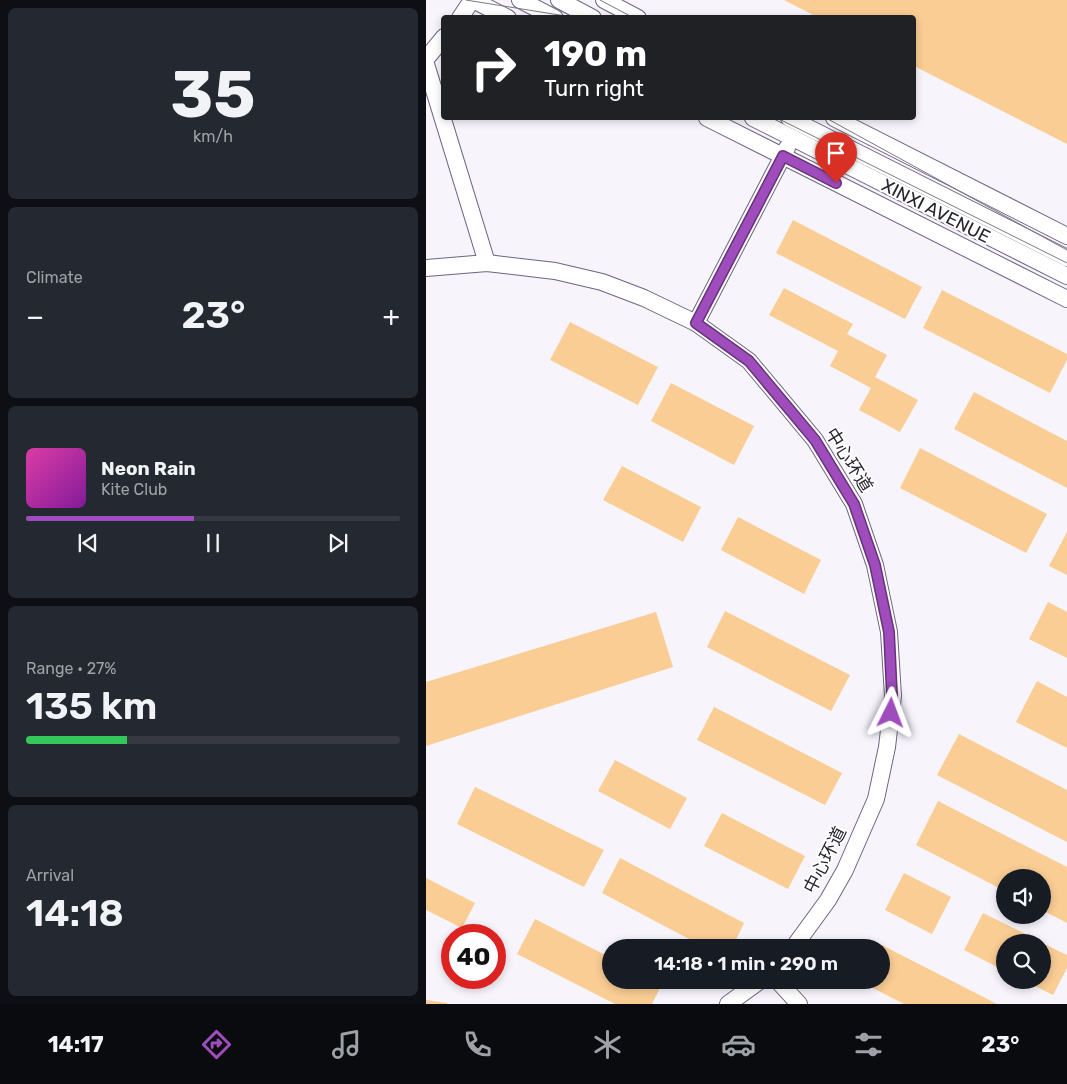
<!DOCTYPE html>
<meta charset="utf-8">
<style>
:root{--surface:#171b24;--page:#242831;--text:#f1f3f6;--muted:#9ea1a6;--line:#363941;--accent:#9f4dbc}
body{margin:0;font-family:Rubik,"Noto Sans SC",sans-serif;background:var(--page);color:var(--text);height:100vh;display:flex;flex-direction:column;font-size:19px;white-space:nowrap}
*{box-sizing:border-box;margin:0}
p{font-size:16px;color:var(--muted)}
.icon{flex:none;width:28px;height:28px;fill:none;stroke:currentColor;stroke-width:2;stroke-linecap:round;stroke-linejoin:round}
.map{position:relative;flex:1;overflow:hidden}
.sheet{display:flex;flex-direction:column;gap:8px;padding:8px;background:#0d0f14;width:426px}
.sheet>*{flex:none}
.top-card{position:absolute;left:15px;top:15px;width:475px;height:105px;border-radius:5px;box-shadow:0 2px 8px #0003;background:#202124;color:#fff;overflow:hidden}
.controls{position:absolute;left:570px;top:869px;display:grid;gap:10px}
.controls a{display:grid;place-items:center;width:55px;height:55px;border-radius:50%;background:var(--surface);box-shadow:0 2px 8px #0003;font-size:25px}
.speed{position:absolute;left:15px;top:924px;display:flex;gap:10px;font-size:25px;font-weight:700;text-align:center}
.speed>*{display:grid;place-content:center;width:65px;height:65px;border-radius:50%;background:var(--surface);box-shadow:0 2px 8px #0003;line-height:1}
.speed .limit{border:8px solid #d22;background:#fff;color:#111}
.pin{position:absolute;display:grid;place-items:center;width:42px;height:42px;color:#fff;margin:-51px -21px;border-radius:50% 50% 50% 0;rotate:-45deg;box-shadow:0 0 5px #0007}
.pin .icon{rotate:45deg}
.me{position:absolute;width:55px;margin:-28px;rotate:3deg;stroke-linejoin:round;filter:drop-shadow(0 0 4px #0008)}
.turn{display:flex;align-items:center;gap:18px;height:105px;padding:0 20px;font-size:22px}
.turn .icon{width:65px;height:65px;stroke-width:2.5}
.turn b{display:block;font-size:35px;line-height:42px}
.big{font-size:38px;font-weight:600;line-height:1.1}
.sheet .tile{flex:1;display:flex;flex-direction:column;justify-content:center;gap:8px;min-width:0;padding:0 18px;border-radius:8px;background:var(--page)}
.sheet .dial{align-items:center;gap:0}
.dial b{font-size:65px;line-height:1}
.song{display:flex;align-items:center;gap:15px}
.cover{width:60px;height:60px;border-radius:8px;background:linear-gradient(135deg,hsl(320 70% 55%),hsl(290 70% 35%))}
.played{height:5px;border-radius:2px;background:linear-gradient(90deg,var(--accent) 45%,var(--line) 45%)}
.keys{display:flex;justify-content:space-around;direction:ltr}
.heat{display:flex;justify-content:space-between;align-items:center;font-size:28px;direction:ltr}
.charge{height:8px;border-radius:4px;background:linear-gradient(90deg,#34c759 27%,var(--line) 0)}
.trip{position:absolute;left:176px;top:939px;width:288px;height:50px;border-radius:25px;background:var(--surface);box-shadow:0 2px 8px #0003;font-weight:600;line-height:50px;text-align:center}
.tabs{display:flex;height:80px;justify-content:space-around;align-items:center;background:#090b0e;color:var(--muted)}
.tabs .icon{width:35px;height:35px}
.tabs .active{color:var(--accent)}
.tabs b{font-size:22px;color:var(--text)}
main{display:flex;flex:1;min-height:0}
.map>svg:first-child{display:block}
.building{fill:#f9cd94}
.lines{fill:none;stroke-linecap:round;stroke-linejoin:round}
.minor-casing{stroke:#6e6483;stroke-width:18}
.minor{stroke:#fff;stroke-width:16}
.tram{stroke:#7c7883;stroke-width:1}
.route-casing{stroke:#67327a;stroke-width:12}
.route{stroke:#9f4dbc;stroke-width:9}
.labels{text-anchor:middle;stroke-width:4;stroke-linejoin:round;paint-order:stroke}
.street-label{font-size:18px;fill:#282431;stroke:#fff}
</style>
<main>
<section class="sheet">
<div class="tile dial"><b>35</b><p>km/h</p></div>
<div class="tile"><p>Climate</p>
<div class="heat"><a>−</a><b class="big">23°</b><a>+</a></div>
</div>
<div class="tile">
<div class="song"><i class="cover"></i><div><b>Neon Rain</b><p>Kite Club</p></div></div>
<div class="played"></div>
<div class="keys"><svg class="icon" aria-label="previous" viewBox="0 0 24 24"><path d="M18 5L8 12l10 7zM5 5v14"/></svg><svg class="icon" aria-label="pause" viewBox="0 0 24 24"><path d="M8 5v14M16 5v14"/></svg><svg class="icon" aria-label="next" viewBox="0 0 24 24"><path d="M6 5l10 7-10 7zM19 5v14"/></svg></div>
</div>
<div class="tile"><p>Range · 27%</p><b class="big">135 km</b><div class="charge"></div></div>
<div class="tile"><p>Arrival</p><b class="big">14:18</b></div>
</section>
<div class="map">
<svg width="641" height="1004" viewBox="0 0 641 1004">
<rect width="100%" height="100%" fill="#f7f4fc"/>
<g class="building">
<path d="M358,0h283v144l-153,-78v-48h-95z"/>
<path d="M367,220l129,67 -17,32 -129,-66z"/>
<path d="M358,288l69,36 -6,10 40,21 -12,22 43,23 -18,32 -41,-22 12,-22 -41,-22 8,-15 -69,-36z"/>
<path d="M516,290l125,64v6l-17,33 -127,-65z"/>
<path d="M144,322l88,45 -20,38 -88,-45z"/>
<path d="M245,383l83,43 -20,39 -83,-44z"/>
<path d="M548,392l93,49v47l-113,-59z"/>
<path d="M494,448l127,66 -21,39 -126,-65z"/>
<path d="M196,466l79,41 -18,35 -80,-42z"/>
<path d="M312,517l83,43 -17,34 -83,-44z"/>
<path d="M641,532v43l-18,-9z"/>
<path d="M622,602l19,10v46l-38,-19z"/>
<path d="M299,611l125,64 -19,36 -124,-64z"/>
<path d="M230,612l17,55 -247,79v-64z"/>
<path d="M611,681l30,16v51l-51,-26z"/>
<path d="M288,707l128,66 -17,32 -128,-65z"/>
<path d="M533,734l108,56v52l-130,-67z"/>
<path d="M189,760l72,38 -17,31 -72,-38z"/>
<path d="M49,787l129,63 -20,37 -127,-63z"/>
<path d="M512,801l129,66v56l-25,-13v-32h-37v13l-89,-46z"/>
<path d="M296,813l83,43 -17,33 -84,-43z"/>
<path d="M194,858l124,65 -12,25h-26l-104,-55z"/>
<path d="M478,873l47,24 -19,37 -47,-24z"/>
<path d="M0,878l49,25 -13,25 -36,-18z"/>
<path d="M557,913l59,29h-37v29l-41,-21z"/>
<path d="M109,919l76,39v22h43l8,4 -10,20h-37l-98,-50z"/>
<path d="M446,940l125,64h-93l-47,-24h24v-32h-13z"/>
<path d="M616,943l25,12v13l-14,27 -30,-15h19z"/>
<path d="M0,1000l21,3v1h-21z"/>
</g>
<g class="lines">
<g class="minor-casing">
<g id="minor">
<path d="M47,0l35,18"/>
<path d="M94,0l35,18"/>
<path d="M133,0l34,18"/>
<path d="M178,0l34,18"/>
<path d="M34,18l12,-18"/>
<path d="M0,59l18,-22"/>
<path d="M0,64l61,199"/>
<path d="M281,118l360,181"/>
<path d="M327,118l314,158"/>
<path d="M363,118l278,140"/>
<path d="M408,118l233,118"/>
<path d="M0,268l61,-5 68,8 47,11 42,16 52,25 53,38 66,79 39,64 21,61 14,67 4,64 -6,51 -11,52 -31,71 -17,30 -35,48"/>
<path d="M270,323l91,-175"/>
<path d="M351,980l22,24"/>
<path d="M302,1004l33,-24"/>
</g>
</g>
<use href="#minor" class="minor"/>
<g class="tram">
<path d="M40,0l112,18"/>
<path d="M174,0l34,18"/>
<path d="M351,118l290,145"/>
<path d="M400,118l241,132"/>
</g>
</g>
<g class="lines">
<g class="route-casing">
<path id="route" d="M410,183l-53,-27 -87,167 53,38 66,79 39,64 21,61 14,67 3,64 -1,17"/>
</g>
<use href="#route" class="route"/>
</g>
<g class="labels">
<g class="street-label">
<text transform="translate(510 211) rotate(27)" y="6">XINXI AVENUE</text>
<text transform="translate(423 460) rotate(58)" y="6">中心环道</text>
<text transform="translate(399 860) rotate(-63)" y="6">中心环道</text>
</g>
</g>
</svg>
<div class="controls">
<a><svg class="icon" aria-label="sound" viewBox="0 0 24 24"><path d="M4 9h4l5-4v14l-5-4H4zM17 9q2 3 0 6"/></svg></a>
<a><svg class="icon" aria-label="search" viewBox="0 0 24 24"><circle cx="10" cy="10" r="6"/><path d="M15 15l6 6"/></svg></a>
</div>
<div class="speed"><div class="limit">40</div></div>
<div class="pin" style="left:410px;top:183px;background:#d93025"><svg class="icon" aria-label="arrive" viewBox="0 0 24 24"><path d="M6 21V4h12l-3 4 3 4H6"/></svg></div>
<svg class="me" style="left:465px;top:713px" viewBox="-20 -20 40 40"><path d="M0-17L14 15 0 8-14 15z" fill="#9f4dbc" stroke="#fff" stroke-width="4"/></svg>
<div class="trip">14:18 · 1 min · 290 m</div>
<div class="top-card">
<div class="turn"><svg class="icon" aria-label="right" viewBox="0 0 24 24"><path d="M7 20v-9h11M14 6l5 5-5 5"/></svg><div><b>190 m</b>Turn right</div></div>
</div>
</div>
</main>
<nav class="tabs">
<b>14:17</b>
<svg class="icon active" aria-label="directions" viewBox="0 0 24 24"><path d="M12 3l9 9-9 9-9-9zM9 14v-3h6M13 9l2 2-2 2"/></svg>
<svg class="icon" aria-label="music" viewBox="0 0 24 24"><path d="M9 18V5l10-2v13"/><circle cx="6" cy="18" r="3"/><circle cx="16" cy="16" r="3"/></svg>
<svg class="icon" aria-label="phone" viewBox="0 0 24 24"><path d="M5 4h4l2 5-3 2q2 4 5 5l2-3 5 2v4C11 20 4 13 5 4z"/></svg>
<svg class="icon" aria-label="climate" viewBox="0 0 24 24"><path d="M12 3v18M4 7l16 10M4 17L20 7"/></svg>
<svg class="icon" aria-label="car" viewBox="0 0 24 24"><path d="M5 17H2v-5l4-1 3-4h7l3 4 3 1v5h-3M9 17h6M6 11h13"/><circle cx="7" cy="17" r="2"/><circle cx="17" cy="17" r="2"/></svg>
<svg class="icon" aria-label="filters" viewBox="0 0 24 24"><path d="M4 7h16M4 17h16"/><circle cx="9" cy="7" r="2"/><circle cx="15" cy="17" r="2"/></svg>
<b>23°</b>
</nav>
